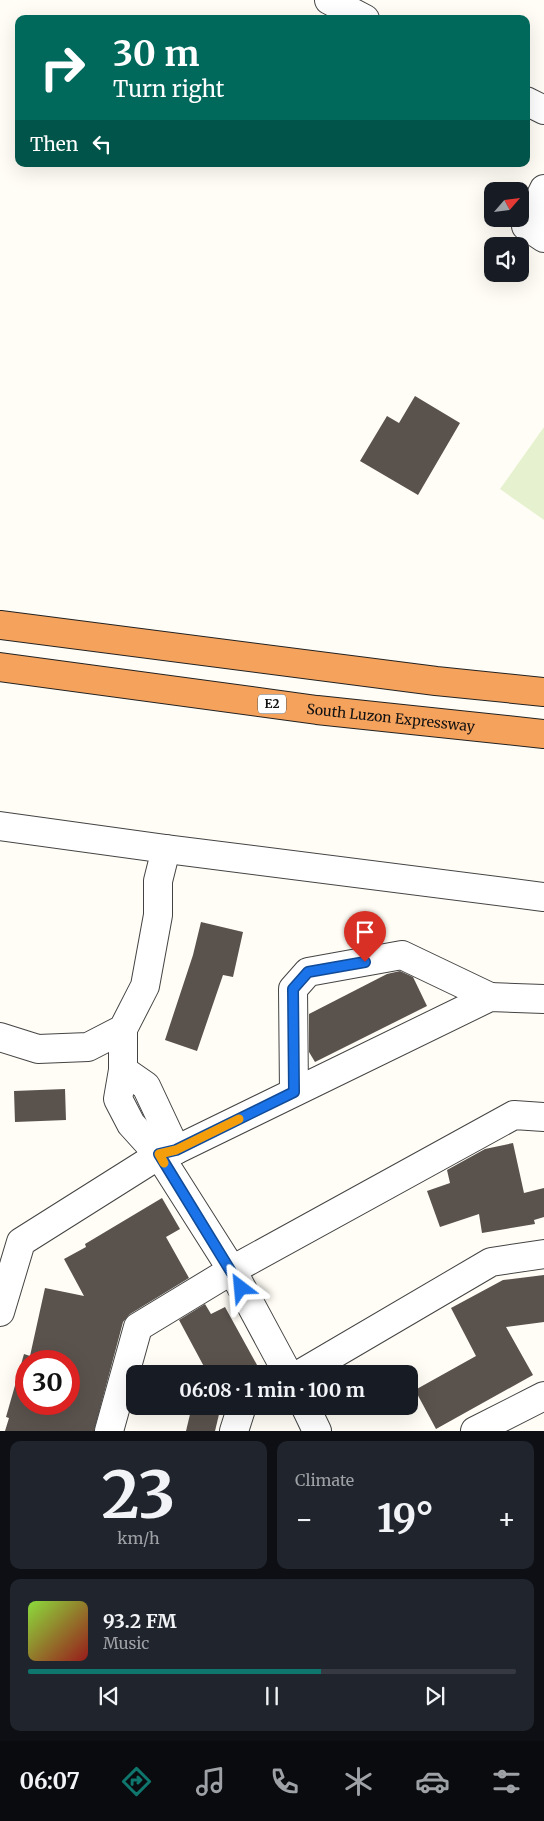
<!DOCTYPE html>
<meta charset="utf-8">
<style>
:root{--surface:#171b24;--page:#20242c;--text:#f1f3f6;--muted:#9ea1a6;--line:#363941;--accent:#0f766e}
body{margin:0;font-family:Merriweather,serif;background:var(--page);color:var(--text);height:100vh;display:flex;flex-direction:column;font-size:19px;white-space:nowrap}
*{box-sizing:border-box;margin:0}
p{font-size:16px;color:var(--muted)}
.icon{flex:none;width:28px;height:28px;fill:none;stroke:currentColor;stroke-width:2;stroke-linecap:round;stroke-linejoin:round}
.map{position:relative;height:1431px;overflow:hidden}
.sheet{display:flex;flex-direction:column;gap:10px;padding:10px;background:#0d0f14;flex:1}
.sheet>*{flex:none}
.hud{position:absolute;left:15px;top:15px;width:515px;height:152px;border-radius:10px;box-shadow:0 5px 20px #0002;background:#00695c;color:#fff;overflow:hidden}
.needle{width:32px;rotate:62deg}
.buttons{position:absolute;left:484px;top:182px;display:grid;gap:10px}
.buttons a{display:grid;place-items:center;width:45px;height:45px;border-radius:10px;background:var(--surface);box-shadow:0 5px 20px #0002;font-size:25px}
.speed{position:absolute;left:15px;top:1350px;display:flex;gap:10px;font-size:25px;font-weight:700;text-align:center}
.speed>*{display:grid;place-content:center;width:65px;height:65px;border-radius:50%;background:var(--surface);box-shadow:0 5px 20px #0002;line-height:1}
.speed .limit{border:8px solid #d22;background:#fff;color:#111}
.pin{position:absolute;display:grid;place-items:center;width:42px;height:42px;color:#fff;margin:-51px -21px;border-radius:50% 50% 50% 0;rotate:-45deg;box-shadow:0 0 5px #0007}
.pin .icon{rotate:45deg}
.me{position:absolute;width:55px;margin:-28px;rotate:331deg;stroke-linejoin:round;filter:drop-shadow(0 0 4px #0008)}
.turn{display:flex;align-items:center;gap:18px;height:105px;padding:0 15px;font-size:22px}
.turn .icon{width:65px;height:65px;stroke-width:2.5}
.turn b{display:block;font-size:35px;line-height:42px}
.then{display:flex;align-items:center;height:48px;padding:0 15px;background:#0003;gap:10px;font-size:19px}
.big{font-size:38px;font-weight:700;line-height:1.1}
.sheet .widget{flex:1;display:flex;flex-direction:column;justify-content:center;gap:8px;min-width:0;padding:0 18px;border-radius:10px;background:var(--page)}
.sheet .dial{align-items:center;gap:0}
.dial b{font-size:65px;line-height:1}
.song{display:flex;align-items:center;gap:15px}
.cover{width:60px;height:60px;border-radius:8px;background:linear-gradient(135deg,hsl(90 70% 55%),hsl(0 70% 35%))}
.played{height:5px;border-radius:2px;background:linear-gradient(90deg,var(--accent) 60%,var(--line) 60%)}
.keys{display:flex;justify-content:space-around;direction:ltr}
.heat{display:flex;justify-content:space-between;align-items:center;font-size:28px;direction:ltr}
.sheet .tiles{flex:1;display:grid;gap:10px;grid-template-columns:1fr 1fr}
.widget:last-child{grid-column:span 2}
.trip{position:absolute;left:126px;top:1365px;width:292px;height:50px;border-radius:10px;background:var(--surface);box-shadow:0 5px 20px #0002;font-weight:700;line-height:50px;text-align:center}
.tabs{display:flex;height:80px;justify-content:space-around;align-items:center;background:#090b0e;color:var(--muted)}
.tabs .icon{width:35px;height:35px}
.tabs .active{color:var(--accent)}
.tabs b{font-size:22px;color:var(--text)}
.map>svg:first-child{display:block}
.pitch{fill:#e6f2cf}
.building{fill:#5a524d;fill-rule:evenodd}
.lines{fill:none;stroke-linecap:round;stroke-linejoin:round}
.minor-casing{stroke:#444;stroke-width:30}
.highway-casing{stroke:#222;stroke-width:30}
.minor{stroke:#fff;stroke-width:28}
.highway{stroke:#f5a25d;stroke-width:28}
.route-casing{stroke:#114b97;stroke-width:12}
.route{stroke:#1a73e8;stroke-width:9}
.slow{stroke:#f59e0b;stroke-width:9}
.labels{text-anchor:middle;stroke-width:5;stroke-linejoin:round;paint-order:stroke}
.shield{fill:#fff;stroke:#585858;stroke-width:1}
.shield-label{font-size:12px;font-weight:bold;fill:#111}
.street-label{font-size:14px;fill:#111;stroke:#fff}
</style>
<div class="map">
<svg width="544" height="1431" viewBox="0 0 544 1431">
<rect width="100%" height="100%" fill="#fffdf5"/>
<path class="pitch" d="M544,427v93l-44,-31z"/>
<g class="building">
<path d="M415,396l45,27 -42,72 -58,-34 27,-45 12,7z"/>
<path d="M201,922l42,10 -10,45 -10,-2 -26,76 -32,-11 28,-85z"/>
<path d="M400,971l13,6 14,29 -112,56 -6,-10v-38l78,-40z"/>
<path d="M65,1089l1,31 -51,2 -1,-31z"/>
<path d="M513,1143l11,50 20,-5v29l-10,3 1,4 -53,9 -3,-19 -39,13 -13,-36 23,-8 -3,-13 38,-21z"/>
<path d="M162,1198l18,31 -14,8 23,41 -59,36 -7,8 -29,109h-89l4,-13 -3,-1 18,-63 6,2 15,-68 39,8 -20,-37 22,-12 -1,-3zM26,1361h43v43h-43z"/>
<path d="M544,1275v47l-38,5 27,48 -97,54 -21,-39 61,-34 -25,-48 52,-28z"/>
<path d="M205,1304l6,10 14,-7 37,67h-54l-29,-54z"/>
<path d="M192,1406h29l-6,25h-29z"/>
</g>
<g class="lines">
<g class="minor-casing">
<g id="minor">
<path d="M329,0l36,19"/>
<path d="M526,101l18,9"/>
<path d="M544,189l-18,37 18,12"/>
<path d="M0,826l166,23 378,48"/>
<path d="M123,1029v41l-5,29 13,25 28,31 73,115 56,104"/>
<path d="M0,1037l38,12 50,-2 35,-18 22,-43 13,-71v-34l8,-32"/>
<path d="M123,1070l23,16 30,64"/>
<path d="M294,1092l-1,-103 15,-17 94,-17 88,42"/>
<path d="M0,1312l21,-70 138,-87 17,-5 314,-153 54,2"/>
<path d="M300,1374l191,-112 53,-8"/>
<path d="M305,1406l12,25"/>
<path d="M109,1431l29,-104 94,-57 282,-155 30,2"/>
<path d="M234,1431l8,-25"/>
<path d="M475,1431l69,-35"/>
</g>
</g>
<g class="highway-casing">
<g id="highway">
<path d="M0,625l436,56 108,11"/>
<path id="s1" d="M0,667l317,43 227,24"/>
</g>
</g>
<use href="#minor" class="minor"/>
<use href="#highway" class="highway"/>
</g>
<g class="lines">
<g class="route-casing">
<path id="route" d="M241,1288l-82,-134 17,-4 118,-58 -1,-103 15,-17 57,-10"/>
</g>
<use href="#route" class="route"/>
<path class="slow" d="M164,1163l-5,-9 17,-4 63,-31"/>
</g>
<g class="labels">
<rect class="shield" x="258" y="694.5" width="28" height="19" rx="4"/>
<g class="shield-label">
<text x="272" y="708">E2</text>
</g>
<g class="street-label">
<text dy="5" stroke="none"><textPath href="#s1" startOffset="394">South Luzon Expressway</textPath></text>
</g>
</g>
</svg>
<div class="buttons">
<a><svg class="needle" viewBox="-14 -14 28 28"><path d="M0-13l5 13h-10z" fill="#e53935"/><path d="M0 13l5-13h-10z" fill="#9ea1a6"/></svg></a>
<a><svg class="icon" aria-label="sound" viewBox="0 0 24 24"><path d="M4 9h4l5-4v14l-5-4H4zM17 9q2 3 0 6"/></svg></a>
</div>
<div class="speed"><div class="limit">30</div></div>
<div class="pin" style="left:365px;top:962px;background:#d93025"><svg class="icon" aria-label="arrive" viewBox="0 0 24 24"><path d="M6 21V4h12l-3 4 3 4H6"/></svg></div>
<svg class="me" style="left:241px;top:1288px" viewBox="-20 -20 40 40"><path d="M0-17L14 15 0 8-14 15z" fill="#1a73e8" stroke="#fff" stroke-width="4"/></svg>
<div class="trip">06:08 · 1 min · 100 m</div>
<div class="hud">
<div class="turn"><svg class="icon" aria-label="right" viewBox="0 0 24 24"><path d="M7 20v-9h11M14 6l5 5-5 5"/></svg><div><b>30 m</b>Turn right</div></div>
<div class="then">Then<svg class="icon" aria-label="left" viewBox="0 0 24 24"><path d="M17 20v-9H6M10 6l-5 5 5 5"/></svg></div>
</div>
</div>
<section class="sheet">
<div class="tiles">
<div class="widget dial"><b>23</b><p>km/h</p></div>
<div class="widget"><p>Climate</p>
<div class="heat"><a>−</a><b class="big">19°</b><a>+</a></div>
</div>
<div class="widget">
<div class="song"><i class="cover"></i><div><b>93.2 FM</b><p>Music</p></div></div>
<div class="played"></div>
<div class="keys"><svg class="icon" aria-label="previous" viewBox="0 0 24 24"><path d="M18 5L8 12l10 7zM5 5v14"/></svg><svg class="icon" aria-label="pause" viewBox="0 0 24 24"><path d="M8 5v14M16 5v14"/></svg><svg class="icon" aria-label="next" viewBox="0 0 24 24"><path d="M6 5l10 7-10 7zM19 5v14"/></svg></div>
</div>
</div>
</section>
<nav class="tabs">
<b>06:07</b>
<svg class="icon active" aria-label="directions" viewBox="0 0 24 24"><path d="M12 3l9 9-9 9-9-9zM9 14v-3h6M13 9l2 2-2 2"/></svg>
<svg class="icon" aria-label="music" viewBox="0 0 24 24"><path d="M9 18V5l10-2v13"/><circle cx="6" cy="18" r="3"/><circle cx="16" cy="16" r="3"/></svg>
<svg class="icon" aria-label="phone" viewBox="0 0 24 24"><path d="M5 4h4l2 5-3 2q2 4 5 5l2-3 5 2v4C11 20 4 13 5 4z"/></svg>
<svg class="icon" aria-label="climate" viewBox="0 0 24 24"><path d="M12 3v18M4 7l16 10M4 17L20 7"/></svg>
<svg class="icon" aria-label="car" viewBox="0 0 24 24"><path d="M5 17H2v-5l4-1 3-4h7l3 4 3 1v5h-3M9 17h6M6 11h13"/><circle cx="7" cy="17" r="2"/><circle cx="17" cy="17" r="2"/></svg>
<svg class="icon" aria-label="filters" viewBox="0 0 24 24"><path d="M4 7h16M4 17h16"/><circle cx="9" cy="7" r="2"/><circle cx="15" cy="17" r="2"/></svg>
</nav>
